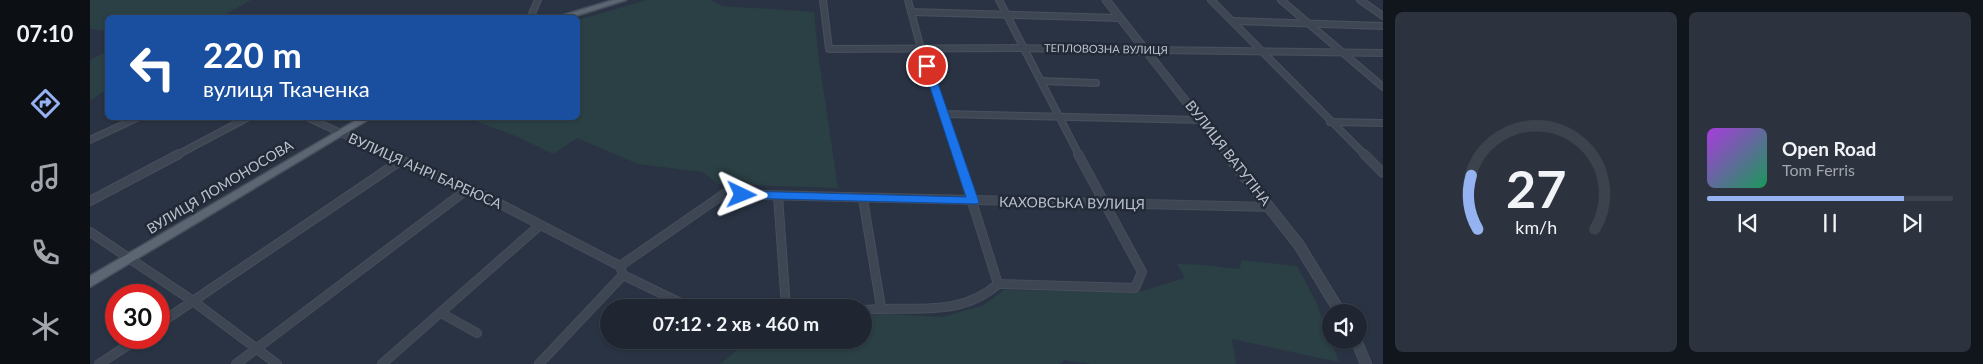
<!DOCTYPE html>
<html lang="uk">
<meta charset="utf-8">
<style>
:root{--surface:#1f2632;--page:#2c323e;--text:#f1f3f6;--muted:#a1a5ac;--line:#3c434d;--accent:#95b2f1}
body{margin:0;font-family:Lato,sans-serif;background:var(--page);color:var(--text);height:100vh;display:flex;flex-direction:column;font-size:19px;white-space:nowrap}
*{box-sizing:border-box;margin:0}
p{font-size:16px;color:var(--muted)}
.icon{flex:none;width:28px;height:28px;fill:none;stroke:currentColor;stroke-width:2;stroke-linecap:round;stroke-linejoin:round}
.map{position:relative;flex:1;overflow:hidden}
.side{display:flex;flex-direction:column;gap:12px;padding:12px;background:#11151c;width:600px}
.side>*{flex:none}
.top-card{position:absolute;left:15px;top:15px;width:475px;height:105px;border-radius:8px;box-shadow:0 1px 4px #0004,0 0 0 1px var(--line);background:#1a4fa0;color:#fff;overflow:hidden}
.controls{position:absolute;left:1232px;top:304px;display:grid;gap:10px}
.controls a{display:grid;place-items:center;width:45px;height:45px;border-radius:50%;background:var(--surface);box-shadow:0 1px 4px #0004,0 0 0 1px var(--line);font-size:25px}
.speed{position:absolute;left:15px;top:284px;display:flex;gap:10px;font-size:25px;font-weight:700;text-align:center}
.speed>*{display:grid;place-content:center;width:65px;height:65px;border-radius:50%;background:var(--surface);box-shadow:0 1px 4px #0004,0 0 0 1px var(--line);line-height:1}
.speed .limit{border:8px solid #d22;background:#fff;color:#111}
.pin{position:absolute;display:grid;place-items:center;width:42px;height:42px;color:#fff;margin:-21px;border:2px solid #fff;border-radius:50%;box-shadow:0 1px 5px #0007}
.me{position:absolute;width:55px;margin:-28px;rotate:92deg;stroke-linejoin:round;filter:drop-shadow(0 0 4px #0008)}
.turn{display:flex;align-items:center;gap:18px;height:105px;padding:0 15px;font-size:22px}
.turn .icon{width:65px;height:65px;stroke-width:2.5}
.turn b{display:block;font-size:35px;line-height:42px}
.side .card{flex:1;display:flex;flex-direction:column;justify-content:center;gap:8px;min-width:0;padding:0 18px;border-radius:8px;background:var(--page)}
.side .dial{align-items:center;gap:0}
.dial svg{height:130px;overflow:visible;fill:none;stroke:var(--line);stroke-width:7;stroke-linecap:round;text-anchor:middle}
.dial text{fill:var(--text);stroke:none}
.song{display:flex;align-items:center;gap:15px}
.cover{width:60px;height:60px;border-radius:8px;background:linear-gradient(135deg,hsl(280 70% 55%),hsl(150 70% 35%))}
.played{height:5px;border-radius:2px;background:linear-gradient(90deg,var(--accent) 80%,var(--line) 80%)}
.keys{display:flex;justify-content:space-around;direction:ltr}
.side .tiles{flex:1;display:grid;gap:12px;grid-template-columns:repeat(2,1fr)}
.trip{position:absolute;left:510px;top:299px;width:272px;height:50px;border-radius:25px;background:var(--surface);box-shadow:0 1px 4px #0004,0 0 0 1px var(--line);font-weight:700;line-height:50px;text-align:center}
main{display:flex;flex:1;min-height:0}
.menu{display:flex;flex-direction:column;width:90px;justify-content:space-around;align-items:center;background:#0c0f14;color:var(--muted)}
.menu .icon{width:35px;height:35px}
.menu .active{color:var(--accent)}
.menu b{font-size:22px;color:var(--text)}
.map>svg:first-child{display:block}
.green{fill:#2b4044}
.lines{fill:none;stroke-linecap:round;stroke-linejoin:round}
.minor-far1-casing{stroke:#474e5c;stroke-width:8}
.minor-casing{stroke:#474e5c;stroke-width:10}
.tertiary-far1-casing{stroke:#474e5c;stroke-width:9}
.tertiary-casing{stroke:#474e5c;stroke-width:12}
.primary-casing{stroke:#474e5c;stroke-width:3}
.minor-far1{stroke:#3d4652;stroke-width:5.5}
.minor{stroke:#3d4652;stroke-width:8}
.tertiary-far1{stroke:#3d4652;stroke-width:7}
.tertiary{stroke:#3d4652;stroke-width:10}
.primary{fill:#5c6572;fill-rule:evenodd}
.route{fill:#1a73e8;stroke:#114b97}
.labels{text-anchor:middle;stroke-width:5;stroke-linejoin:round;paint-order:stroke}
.far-street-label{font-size:11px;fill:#bbc1cc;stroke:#222a38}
.street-label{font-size:14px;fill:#bbc1cc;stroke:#222a38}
</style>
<main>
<nav class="menu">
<b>07:10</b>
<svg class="icon active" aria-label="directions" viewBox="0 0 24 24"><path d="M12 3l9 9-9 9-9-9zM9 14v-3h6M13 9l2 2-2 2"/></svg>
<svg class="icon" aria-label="music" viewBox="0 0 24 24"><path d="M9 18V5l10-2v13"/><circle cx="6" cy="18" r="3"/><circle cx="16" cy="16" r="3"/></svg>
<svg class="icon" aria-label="phone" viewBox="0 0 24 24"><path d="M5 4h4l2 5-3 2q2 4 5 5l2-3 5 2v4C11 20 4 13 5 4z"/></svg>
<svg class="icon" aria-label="climate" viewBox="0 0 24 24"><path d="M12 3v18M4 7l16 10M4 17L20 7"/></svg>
</nav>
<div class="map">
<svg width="1293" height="364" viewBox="0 0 1293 364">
<rect width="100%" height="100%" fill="#293343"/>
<g class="green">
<path d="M0,0h161l-30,17 -113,1 -1,13 -17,-2z"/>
<path d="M557,0h63l13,6 91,6 4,42 20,134 -120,-4 -15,-12 -65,-8 -61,-26 -24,16 -35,-17 -50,-19h110v-98z"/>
<path d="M17,51v38l-17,12v-41z"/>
<path d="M1151,260l56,6 19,36 23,60 -107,-23 4,25h-145l-27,-4 -4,4h-340l30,-24h114v-24l23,-2 56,3 41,-12 20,-15 135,2 46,-14 -8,-14c22,0 41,3 63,5z"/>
</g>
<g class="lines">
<g class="minor-far1-casing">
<g id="minor-far1">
<path d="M733,0l6,49 195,-1 121,4 7,-2 231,3"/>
<path d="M818,0l13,49 37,106"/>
<path d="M909,0l80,155"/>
<path d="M1121,0l154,155"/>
<path d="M1191,0l102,87"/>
<path d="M1270,0l23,16"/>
<path d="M821,12l208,6"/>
<path d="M440,18l8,-18"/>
<path d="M1143,21l150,5"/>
<path d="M952,81l54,2"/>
<path d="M855,114l257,6"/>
<path d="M219,118l78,37"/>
<path d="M1240,122l53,1"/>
<path d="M0,140l47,-22"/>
<path d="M87,155l70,-37"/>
</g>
</g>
<g class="minor-casing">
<g id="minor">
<path d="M295,154l84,34 151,78"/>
<path d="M867,154l41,130"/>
<path d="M1274,154l19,19"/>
<path d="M688,196l8,112"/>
<path d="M773,199l18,108"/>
<path d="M0,201l89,-47"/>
<path d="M0,232l103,69 84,63"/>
<path d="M533,275l68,33"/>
<path d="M908,284l137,4 7,-16 -64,-118"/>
<path d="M774,310c48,-5 94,9 134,-26"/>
<path d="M351,313l36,20"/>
<path d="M69,324l241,-163"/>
<path d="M9,364l40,-26"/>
<path d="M146,364l233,-176"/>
<path d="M292,364l158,-139"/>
<path d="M449,364l84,-89 -3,-9 104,-72 546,13"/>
</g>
</g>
<g class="tertiary-far1-casing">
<path id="tertiary-far1" d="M1016,0l122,155"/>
</g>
<g class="tertiary-casing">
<g id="tertiary">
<path d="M1137,154l72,91 41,67"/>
<path d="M1266,340l10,24"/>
</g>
</g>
<g class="primary-casing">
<g id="primary">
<path d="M523,0h13l-57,18h-15z"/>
<path d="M270,118h11l-281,169v-11z"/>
</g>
</g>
<use href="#minor-far1" class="minor-far1"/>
<use href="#minor" class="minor"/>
<use href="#tertiary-far1" class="tertiary-far1"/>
<use href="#tertiary" class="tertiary"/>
<use href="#primary" class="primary"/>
</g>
<path class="route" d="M837,63l5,3 47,136 -2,2 -239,-6v-6l4,-1 224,6 -43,-131z"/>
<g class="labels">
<g class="far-street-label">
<text transform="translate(1016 49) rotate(1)" y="4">ТЕПЛОВОЗНА ВУЛИЦЯ</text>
</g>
<g class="street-label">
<text transform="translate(1138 153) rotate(52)" y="5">ВУЛИЦЯ ВАТУТІНА</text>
<text transform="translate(335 171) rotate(24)" y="5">ВУЛИЦЯ АНРІ БАРБЮСА</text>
<text transform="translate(130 187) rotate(-31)" y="5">ВУЛИЦЯ ЛОМОНОСОВА</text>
<text transform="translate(982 203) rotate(1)" y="5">КАХОВСЬКА ВУЛИЦЯ</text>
</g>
</g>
</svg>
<div class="controls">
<a><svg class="icon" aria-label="sound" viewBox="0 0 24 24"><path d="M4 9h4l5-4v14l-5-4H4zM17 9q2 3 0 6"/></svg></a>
</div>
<div class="speed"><div class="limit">30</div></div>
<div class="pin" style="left:837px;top:66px;background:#d93025"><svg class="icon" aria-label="arrive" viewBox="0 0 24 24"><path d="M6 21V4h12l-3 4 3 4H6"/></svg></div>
<svg class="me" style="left:652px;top:195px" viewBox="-20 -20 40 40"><path d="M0-17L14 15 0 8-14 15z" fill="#1a73e8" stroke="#fff" stroke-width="4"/></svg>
<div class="trip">07:12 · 2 хв · 460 m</div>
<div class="top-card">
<div class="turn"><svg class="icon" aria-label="left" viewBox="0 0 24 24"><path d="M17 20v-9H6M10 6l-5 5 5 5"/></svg><div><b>220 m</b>вулиця Ткаченка</div></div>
</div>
</div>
<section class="side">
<div class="tiles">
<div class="card dial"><svg viewBox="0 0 100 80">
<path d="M14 69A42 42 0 1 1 86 69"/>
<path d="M14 69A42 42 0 0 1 10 36" stroke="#95b2f1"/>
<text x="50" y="56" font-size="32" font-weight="700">27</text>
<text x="50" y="72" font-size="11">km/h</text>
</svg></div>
<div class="card">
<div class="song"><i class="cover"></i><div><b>Open Road</b><p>Tom Ferris</p></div></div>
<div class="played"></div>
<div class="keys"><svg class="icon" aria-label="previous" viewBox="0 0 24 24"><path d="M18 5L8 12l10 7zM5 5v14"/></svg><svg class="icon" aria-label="pause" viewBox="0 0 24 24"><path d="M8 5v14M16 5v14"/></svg><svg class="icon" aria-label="next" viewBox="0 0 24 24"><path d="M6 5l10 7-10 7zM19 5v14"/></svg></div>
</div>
</div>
</section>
</main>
